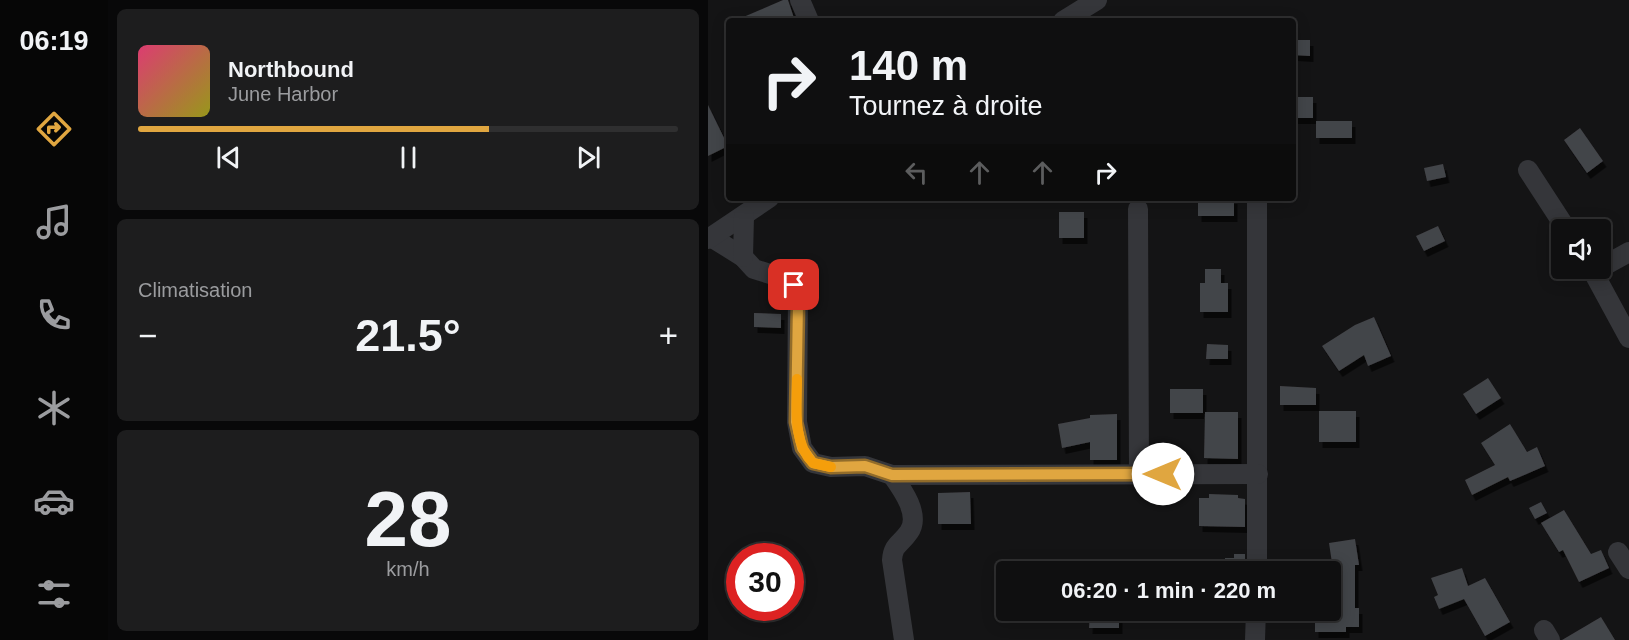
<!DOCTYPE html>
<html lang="fr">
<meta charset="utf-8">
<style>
:root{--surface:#0f0f10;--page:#1d1d1e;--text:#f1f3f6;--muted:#9b9c9f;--line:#2f2f30;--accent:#e0a640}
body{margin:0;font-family:Arial,sans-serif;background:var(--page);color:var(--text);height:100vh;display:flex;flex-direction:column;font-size:22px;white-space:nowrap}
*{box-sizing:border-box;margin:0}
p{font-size:20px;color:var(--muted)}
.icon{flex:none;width:33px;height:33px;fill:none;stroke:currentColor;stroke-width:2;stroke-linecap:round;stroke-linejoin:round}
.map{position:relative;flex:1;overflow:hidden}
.drawer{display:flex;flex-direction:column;gap:9px;padding:9px;background:#080809;width:600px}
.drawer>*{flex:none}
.top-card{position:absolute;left:18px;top:18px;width:570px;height:183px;border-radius:6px;box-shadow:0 3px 15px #0003,0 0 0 2px var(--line);background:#0f0f10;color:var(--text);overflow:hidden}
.fabs{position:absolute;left:843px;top:219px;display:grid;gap:12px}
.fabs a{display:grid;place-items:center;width:60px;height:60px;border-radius:6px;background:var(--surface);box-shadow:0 3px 15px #0003,0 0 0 2px var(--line);font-size:30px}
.speed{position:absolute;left:18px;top:543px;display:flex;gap:12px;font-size:30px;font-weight:700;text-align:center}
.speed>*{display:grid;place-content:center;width:78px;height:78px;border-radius:50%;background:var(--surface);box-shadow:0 3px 15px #0003,0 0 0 2px var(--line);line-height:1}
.speed .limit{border:9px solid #d22;background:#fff;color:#111}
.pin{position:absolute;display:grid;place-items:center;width:51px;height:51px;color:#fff;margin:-26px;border-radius:12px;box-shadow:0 3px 9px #0006}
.me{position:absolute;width:66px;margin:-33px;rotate:270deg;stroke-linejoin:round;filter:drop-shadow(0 0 4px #0008)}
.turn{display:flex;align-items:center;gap:21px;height:126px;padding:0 24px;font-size:27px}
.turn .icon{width:78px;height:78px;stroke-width:2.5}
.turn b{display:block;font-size:42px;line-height:51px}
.lanes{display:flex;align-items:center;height:57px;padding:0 24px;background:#0003;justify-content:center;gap:30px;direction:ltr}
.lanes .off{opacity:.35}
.big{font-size:45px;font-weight:700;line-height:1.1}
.drawer .tile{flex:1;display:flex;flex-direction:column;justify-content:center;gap:9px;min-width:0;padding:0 21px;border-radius:9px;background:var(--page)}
.drawer .dial{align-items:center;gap:0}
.dial b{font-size:78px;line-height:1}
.song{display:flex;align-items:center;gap:18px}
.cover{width:72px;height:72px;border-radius:9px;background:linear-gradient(135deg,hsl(340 70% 55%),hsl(60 70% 35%))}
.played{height:6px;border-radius:3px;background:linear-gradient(90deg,var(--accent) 65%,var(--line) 65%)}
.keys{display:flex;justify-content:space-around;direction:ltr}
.heat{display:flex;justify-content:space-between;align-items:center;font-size:33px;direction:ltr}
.trip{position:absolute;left:288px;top:561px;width:345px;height:60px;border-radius:6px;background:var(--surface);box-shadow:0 3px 15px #0003,0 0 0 2px var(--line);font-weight:700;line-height:60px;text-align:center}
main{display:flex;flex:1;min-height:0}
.menu{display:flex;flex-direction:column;width:108px;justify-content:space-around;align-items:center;background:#060606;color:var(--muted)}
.menu .icon{width:42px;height:42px}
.menu .selected{color:var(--accent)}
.menu b{font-size:27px;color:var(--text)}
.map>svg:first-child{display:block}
.building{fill:#434448;filter:url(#shadow)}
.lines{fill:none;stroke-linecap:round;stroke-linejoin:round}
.minor{stroke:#35363a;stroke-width:20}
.route-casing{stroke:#926c2a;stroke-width:15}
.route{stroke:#e0a640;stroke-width:10}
.slow{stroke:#f59e0b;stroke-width:10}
</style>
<main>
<nav class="menu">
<b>06:19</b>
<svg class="icon selected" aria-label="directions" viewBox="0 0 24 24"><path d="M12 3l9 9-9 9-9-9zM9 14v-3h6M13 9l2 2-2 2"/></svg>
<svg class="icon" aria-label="music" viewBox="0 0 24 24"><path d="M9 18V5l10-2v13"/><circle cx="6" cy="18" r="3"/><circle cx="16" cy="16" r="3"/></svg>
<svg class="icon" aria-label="phone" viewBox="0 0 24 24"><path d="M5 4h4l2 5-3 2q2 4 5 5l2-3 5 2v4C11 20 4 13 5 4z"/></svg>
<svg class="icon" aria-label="climate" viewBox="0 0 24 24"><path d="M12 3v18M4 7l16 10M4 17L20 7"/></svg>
<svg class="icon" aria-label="car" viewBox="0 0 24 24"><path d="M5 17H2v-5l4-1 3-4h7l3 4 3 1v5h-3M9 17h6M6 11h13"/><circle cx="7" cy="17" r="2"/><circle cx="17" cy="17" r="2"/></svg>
<svg class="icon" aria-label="filters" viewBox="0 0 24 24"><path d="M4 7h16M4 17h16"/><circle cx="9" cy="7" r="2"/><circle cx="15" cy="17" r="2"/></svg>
</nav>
<section class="drawer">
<div class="tile">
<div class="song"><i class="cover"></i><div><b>Northbound</b><p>June Harbor</p></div></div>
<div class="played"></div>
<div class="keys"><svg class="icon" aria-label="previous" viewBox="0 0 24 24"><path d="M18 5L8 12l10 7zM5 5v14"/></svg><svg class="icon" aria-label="pause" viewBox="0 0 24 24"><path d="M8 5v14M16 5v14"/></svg><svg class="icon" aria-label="next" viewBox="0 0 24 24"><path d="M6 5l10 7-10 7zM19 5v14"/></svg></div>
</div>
<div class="tile"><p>Climatisation</p>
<div class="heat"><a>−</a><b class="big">21.5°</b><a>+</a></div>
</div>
<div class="tile dial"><b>28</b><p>km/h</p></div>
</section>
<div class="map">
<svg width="921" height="640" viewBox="0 0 921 640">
<defs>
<filter id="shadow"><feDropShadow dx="3.5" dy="6" stdDeviation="0" flood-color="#0009"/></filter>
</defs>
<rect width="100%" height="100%" fill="#141415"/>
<g class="building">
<path d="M75,0h5l6,18 -8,3h-52z"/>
<path d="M585,40h17v16l-17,-1z"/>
<rect x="585" y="97" width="20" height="21"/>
<path d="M0,105l20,41 -20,10z"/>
<rect x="608" y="121" width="36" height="17"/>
<path d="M872,128l23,33 -16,12 -23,-33z"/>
<path d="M735,164l3,13 -19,4 -3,-13z"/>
<rect x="490" y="198" width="36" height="18"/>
<rect x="351" y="212" width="25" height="26"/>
<path d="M730,226l7,15 -21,10 -8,-15z"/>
<path d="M497,269h16v14h7v29h-28v-29h5z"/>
<path d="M46,313l27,1v14l-27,-1z"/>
<path d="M666,317l17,39 -23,10 -4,-11 -25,16 -17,-25 33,-21z"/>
<path d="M499,344l21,1v14h-22z"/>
<path d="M780,378l13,20 -25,16 -13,-20z"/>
<path d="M572,386l36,2v17h-36z"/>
<rect x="462" y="389" width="33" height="24"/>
<rect x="611" y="411" width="37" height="31"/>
<path d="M497,412h33v47l-34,-1z"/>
<path d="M409,414v46h-27v-18l-28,6 -4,-24 32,-6v-3z"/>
<path d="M802,424l17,28 10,-5 8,19 -35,15 -2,-4 -36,18 -7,-15 30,-15 -14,-22z"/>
<path d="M262,492l1,32h-33v-31z"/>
<path d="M501,494l29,1v3l7,1v28l-46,-1v-28h10z"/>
<path d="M833,502l6,11 -12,6 -6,-11z"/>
<path d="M856,510l27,44 10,-4 8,18 -30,14 -16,-32 -4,2 -18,-29z"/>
<path d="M647,539l4,26h-4v43h4v19h-13v5h-31v-22h15v-27h5l-6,-40z"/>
<path d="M526,554h11v18h-20v-14h9z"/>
<path d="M754,568l6,18 17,-8 25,44 -25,14 -21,-37 -25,10 -5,-12 4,-2 -7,-17z"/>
<path d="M382,610h29v18h-30z"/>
<path d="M893,617l14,23h-53z"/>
</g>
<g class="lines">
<g class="minor">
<path d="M92,0l9,21"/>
<path d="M355,21l34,-21"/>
<path d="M820,170l39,60"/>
<path d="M549,202v370"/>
<path d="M430,209l1,265"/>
<path d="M3,237l32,20 11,12 29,9 11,7 4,8 -1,129 5,26 11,15 18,4 34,-1 27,9 366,-1"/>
<path d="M0,239l61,-41"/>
<path d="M35,257l1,-41"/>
<path d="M883,268l38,70"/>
<path d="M892,268l29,-16"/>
<path d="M184,475c10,14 29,40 17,57 -8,12 -16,12 -17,28l12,80"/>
<path d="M910,552l11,17"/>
<path d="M836,630l6,10"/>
<path d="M547,640l1,-30"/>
</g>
</g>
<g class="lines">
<g class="route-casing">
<path id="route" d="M86,285l4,8v10l-2,119 6,26 11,15 18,4 34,-1 27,9 271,-1"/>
</g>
<use href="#route" class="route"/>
<path class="slow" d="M89,379c0,28 -5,63 16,84l18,4"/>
</g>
</svg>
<div class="fabs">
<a><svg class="icon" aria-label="sound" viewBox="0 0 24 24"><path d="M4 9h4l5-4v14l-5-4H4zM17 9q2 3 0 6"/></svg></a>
</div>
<div class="speed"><div class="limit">30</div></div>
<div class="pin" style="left:86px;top:285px;background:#d93025"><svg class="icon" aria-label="arrive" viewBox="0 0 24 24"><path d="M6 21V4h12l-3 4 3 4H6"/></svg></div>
<svg class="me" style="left:455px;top:474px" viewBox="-20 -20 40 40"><circle r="19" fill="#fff"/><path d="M0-13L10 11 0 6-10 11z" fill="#e0a640"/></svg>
<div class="trip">06:20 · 1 min · 220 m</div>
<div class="top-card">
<div class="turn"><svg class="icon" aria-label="right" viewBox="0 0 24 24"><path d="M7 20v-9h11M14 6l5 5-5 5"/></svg><div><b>140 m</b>Tournez à droite</div></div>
<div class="lanes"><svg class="icon off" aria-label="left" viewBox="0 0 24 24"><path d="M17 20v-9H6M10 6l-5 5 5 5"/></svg><svg class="icon off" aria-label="ahead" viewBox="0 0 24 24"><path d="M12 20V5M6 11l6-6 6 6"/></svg><svg class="icon off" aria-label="ahead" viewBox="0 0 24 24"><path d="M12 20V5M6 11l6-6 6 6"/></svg><svg class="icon" aria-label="right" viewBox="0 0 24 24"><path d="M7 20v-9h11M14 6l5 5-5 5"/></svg></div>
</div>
</div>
</main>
